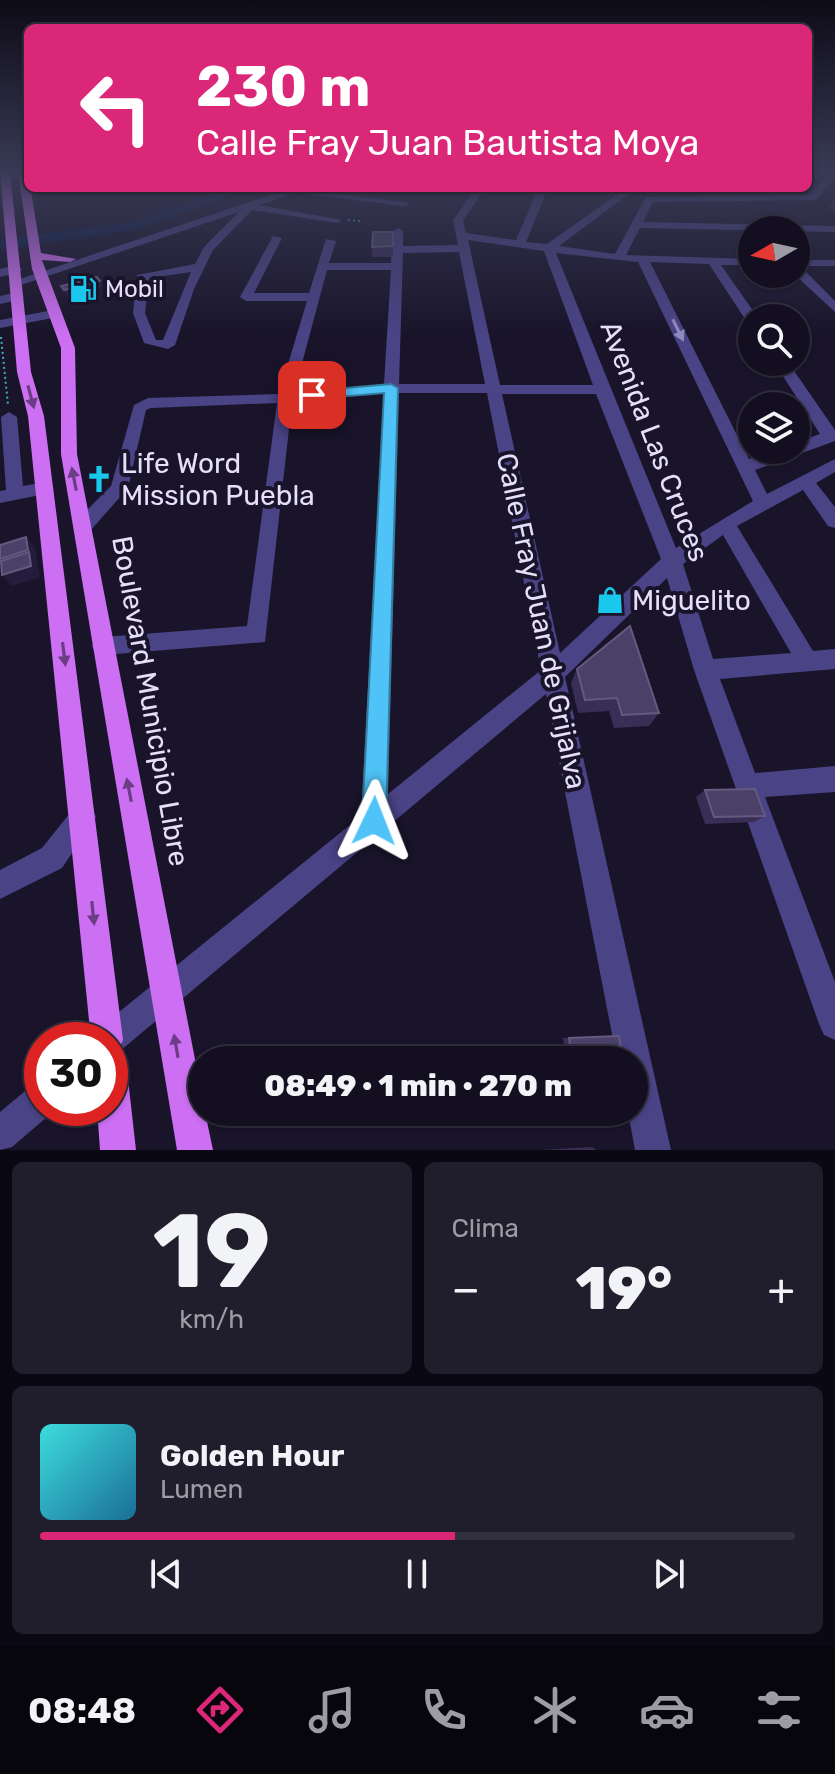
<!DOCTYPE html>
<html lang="es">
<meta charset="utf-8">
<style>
:root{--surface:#130f20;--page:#201d2d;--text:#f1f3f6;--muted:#9d9ca5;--line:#322f3e;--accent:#db2777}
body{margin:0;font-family:Rubik,sans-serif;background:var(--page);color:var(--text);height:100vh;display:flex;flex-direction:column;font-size:30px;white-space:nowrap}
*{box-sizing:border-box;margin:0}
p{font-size:26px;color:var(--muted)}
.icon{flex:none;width:44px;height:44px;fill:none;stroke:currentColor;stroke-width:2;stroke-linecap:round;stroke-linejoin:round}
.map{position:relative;height:1150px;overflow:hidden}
.panel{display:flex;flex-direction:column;gap:12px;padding:12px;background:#0a0812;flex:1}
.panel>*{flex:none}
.hud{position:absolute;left:24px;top:24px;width:788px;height:168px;border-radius:12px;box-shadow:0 2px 6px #0004,0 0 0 2px var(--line);background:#db2777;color:#fff;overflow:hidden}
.needle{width:52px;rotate:261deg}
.buttons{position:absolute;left:738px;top:216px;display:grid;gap:16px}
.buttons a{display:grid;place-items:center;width:72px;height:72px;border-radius:50%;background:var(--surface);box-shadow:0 2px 6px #0004,0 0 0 2px var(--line);font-size:40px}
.speed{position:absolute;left:24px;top:1022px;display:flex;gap:16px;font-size:40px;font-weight:700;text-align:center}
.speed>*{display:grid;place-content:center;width:104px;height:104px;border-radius:50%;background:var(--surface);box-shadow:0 2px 6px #0004,0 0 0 2px var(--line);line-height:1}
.speed .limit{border:12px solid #d22;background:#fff;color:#111}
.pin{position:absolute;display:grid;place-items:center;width:68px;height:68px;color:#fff;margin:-34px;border-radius:16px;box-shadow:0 4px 12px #0006}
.me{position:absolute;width:88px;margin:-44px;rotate:2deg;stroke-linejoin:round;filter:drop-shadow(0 0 6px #0008)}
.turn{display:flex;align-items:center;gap:28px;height:168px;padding:0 40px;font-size:36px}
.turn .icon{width:104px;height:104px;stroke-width:2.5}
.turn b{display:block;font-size:56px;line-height:68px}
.big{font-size:60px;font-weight:800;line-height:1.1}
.panel .widget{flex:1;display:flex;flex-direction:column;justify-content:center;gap:12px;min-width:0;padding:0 28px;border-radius:12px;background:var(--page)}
.panel .dial{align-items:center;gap:0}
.dial b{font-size:104px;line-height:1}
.song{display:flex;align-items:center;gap:24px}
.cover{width:96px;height:96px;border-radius:12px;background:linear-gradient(135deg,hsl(180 70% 55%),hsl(200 70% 35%))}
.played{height:8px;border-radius:4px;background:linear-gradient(90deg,var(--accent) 55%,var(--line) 55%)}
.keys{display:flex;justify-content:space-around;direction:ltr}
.heat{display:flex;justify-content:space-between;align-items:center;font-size:44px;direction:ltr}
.panel .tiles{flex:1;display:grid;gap:12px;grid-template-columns:1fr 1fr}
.widget:last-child{grid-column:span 2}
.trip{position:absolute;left:188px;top:1046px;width:460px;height:80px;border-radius:40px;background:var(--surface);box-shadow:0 2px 6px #0004,0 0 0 2px var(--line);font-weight:800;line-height:80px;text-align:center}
.tab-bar{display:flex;height:128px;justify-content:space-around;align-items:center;background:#08060d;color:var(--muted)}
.tab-bar .icon{width:56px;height:56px}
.tab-bar .selected{color:var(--accent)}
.tab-bar b{font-size:36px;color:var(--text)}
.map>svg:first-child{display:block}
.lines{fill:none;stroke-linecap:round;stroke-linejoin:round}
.river{fill:#102047;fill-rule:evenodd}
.path{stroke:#3bb3b4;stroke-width:2;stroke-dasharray:2 3;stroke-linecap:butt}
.minor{fill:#4a4385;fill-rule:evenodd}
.major{fill:#cc6ff3;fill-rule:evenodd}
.wall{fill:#392e56}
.shaded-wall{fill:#241c3d}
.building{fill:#4b4168;stroke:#645a7f;stroke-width:2}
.oneway{fill:#9089bb}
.oneway2{fill:#6a3d84}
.route{fill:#4fc3f7;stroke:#337fa1;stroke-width:2}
.labels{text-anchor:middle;stroke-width:8;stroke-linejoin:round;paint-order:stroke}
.far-poi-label{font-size:24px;fill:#e5dffc;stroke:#19142a;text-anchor:start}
.street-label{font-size:28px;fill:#e5dffc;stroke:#19142a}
.poi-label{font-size:28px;fill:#e5dffc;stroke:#19142a;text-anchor:start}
</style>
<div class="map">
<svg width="835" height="1150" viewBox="0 0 835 1150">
<rect width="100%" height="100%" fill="#19142a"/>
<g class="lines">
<path class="river" d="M227,188h21l-104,40 -144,22v-10l135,-19z"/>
<g class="path">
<path d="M348,220l12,1"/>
<path d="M1,337l7,68"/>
</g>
<g class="minor">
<path d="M829,172h6v5l-19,23 -163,2 -10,20 192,4v6l-195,-4 -14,27 126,4v6h-31l37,53h-6v5l-5,-1 -38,-58 -59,-2 99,197 25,-9h22v-8l24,-8 -46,-72h14l47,68v11l-80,29 12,24 68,-35v13l-19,11 19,24v21l-7,-2 -25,-36 -66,36 76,125 22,-2v20l-115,10 35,94 80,-7v26l-70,5 70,185v58l-11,-5 -5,-11 -125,-354 -27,-92 -102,99 106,473h-36l-7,-38h6v-52h-17l-71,-366 -426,357 -10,5v-16h-17l5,-11 263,-213 23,-423 -92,9 -27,240 -162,13 -8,-2 -3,-7 3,-7 8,-2 144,-11 30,-223 -126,5 -5,2 -18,78 -38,43h-14l-2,-5 2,-5 35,-35 23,-81 14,-7 131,-4 28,-93h-61l-6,-4 33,-61 9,2 -28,55h55l17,-54 10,2 -7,22h62l2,-32 5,-3 5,3v15l55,-1 -5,-25 23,-32h10l-23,32 3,13 50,7 22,-52h10l-22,54 21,2 79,-56h11l-78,58 56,8 31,-57 164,-2zM468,240l76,11 49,134h-93zM459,252l26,132h-86l4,-131zM556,253l82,9 115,239 -77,47zM327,270h64l-7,114 -90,9zM399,393h88l54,277 -153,124zM502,394h94l65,165 -101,94zM723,535l68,118 -78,6 -30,-95z"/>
<path d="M291,188l119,15 -5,3 -109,-13 -37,12 83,15 -5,3 -85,-13 -39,40 -19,39 -19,56 -7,4 -24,-6 -11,-30 4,-38 58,-11 9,-17 35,-35 -218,73 -10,-3zM191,272l-28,68h-7l-11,-27 4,-35z"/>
<path d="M796,260h39v6h-35l35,35v11l-41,-38z"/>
<path d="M16,265l6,4 -2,3 -20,5v-8z"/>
<path d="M18,292l6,4 -2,3 -22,5v-8z"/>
<path d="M53,310l5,1v6l-58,11v-8z"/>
<path d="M9,412l8,5 6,69 22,-4 9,6 -9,6 -45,9v-12l6,-1 -5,-73z"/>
<path d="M83,804l9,4 4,9 -34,51 -62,31v-29l42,-22 32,-40z"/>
<path d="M42,1082v26h13l-1,3 -42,36 -12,3v-38l30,-25z"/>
</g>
<g class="major">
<path d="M0,172h10l21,200 13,44 79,624 -5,11 -6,3 10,4 5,12 9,80h-36l-3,-42h13v-68h-19l-63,-624 -11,-44z"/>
<path d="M18,172h10l13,81 35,6 -6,3 -28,-2 33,88 2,106 125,641v17h3l8,38h-36l-116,-696v-106l-29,-79z"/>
</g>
</g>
<g class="wall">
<path d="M835,198v14l-5,-4z"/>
<path d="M393,232v25h-21v-10z"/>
<path d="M577,669l82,44 -10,13 -35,2 -5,-17 -31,2 -7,-30z"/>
<path d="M705,790l60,26 -11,6 -49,2 -9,-27z"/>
<path d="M611,1036l12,24h-57l-3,-22z"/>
<path d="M592,1147l4,3h-54z"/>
</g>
<g class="shaded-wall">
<path d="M100,281l2,6 -36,9 -2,-6z"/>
<path d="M26,537l9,11 5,29 -28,9 -10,-11 8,-5 -10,-11z"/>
</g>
<g class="building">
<path d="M373,232h20v14l-21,1z"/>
<path d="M97,277l3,4 -36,9 -3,-4z"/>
<path d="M26,537l2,13 -28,9v-14z"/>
<path d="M29,552l2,14 -29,9 -1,-14z"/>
<path d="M630,626l29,87 -37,2 -5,-17 -32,2 -8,-31z"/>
<path d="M755,789l10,27 -51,1 -9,-27z"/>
<path d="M619,1036l4,24h-51l-3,-22z"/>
</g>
<defs><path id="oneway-solid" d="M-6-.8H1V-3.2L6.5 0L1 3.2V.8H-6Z" transform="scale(2)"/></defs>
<use class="oneway" href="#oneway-solid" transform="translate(678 330) rotate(64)"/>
<g class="oneway2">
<use href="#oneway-solid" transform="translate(31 397) rotate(75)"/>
<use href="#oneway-solid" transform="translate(74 479) rotate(-101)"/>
<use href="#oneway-solid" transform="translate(64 654) rotate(83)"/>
<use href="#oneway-solid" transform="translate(129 790) rotate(-101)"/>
<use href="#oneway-solid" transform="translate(93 913) rotate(84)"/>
<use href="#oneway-solid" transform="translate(176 1046) rotate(-100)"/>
</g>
<linearGradient id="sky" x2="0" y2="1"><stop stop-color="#0e0b17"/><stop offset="0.51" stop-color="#383a55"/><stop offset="1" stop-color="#383a55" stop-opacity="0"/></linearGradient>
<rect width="835" height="334" fill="url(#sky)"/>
<path class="route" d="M391,384l7,4 -12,433 -4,9 -8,3 -9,-3 -3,-9 22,-428 -72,6 -7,-4 7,-4z"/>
<defs>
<g id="fuel-bare" transform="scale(2.16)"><path d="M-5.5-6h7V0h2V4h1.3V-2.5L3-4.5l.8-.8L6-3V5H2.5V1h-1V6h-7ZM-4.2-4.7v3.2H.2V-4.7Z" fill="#1bc8ed" stroke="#19142a" stroke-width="2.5" paint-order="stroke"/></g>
<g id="church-bare" transform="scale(2.16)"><path d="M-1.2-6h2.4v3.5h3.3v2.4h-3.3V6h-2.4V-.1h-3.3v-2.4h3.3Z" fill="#1bc8ed" stroke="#19142a" stroke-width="2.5" paint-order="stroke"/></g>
<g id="shop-bare" transform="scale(2.16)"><path d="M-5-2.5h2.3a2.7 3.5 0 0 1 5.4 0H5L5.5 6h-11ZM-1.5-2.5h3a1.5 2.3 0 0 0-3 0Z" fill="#1bc8ed" stroke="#19142a" stroke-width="2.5" paint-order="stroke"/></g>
</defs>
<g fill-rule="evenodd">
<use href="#fuel-bare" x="83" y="289"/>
<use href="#church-bare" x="99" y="479"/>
<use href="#shop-bare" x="610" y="600"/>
</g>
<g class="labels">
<g class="far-poi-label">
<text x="105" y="297">Mobil</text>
</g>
<g class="street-label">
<text transform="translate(655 441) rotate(69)" y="10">Avenida Las Cruces</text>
<text transform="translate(542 621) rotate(78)" y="10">Calle Fray Juan de Grijalva</text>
<text transform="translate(151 701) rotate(80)" y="10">Boulevard Municipio Libre</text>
</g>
<g class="poi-label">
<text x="121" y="473">Life Word<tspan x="121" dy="32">Mission Puebla</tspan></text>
<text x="632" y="610">Miguelito</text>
</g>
</g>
</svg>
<div class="buttons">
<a><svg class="needle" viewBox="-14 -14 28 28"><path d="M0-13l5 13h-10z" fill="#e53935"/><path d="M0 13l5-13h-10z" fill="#9d9ca5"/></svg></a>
<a><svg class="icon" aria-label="search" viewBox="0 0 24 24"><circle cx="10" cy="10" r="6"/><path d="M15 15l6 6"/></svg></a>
<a><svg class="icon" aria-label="layers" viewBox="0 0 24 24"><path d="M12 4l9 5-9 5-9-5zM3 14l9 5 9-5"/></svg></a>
</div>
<div class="speed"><div class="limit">30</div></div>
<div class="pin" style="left:312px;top:395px;background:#d93025"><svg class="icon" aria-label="arrive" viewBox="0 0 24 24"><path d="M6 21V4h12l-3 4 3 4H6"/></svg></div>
<svg class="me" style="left:374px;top:821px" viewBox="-20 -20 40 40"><path d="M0-17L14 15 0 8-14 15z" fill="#4fc3f7" stroke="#fff" stroke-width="4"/></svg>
<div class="trip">08:49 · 1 min · 270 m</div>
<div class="hud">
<div class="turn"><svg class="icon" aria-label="left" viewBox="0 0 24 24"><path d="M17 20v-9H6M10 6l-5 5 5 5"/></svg><div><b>230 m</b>Calle Fray Juan Bautista Moya</div></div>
</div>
</div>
<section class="panel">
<div class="tiles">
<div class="widget dial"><b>19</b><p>km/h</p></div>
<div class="widget"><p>Clima</p>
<div class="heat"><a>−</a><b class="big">19°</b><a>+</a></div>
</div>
<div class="widget">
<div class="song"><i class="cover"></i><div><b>Golden Hour</b><p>Lumen</p></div></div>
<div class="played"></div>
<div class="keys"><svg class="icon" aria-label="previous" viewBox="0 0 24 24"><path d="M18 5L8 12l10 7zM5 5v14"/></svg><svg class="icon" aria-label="pause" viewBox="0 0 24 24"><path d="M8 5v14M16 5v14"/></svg><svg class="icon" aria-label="next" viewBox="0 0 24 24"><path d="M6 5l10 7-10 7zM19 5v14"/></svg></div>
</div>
</div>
</section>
<nav class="tab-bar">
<b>08:48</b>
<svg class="icon selected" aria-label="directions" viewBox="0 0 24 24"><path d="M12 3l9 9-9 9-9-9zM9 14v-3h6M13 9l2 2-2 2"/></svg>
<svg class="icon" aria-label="music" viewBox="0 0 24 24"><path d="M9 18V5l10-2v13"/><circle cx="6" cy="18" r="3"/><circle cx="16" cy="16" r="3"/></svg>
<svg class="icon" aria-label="phone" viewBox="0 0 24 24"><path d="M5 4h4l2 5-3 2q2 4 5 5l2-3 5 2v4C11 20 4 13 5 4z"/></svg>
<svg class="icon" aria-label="climate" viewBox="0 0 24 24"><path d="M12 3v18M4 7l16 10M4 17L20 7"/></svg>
<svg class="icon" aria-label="car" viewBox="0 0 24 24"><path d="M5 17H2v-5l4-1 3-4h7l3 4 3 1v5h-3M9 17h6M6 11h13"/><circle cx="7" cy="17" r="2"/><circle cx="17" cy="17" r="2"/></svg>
<svg class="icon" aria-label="filters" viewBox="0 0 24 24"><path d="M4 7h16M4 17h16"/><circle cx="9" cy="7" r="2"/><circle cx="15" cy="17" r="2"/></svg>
</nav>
